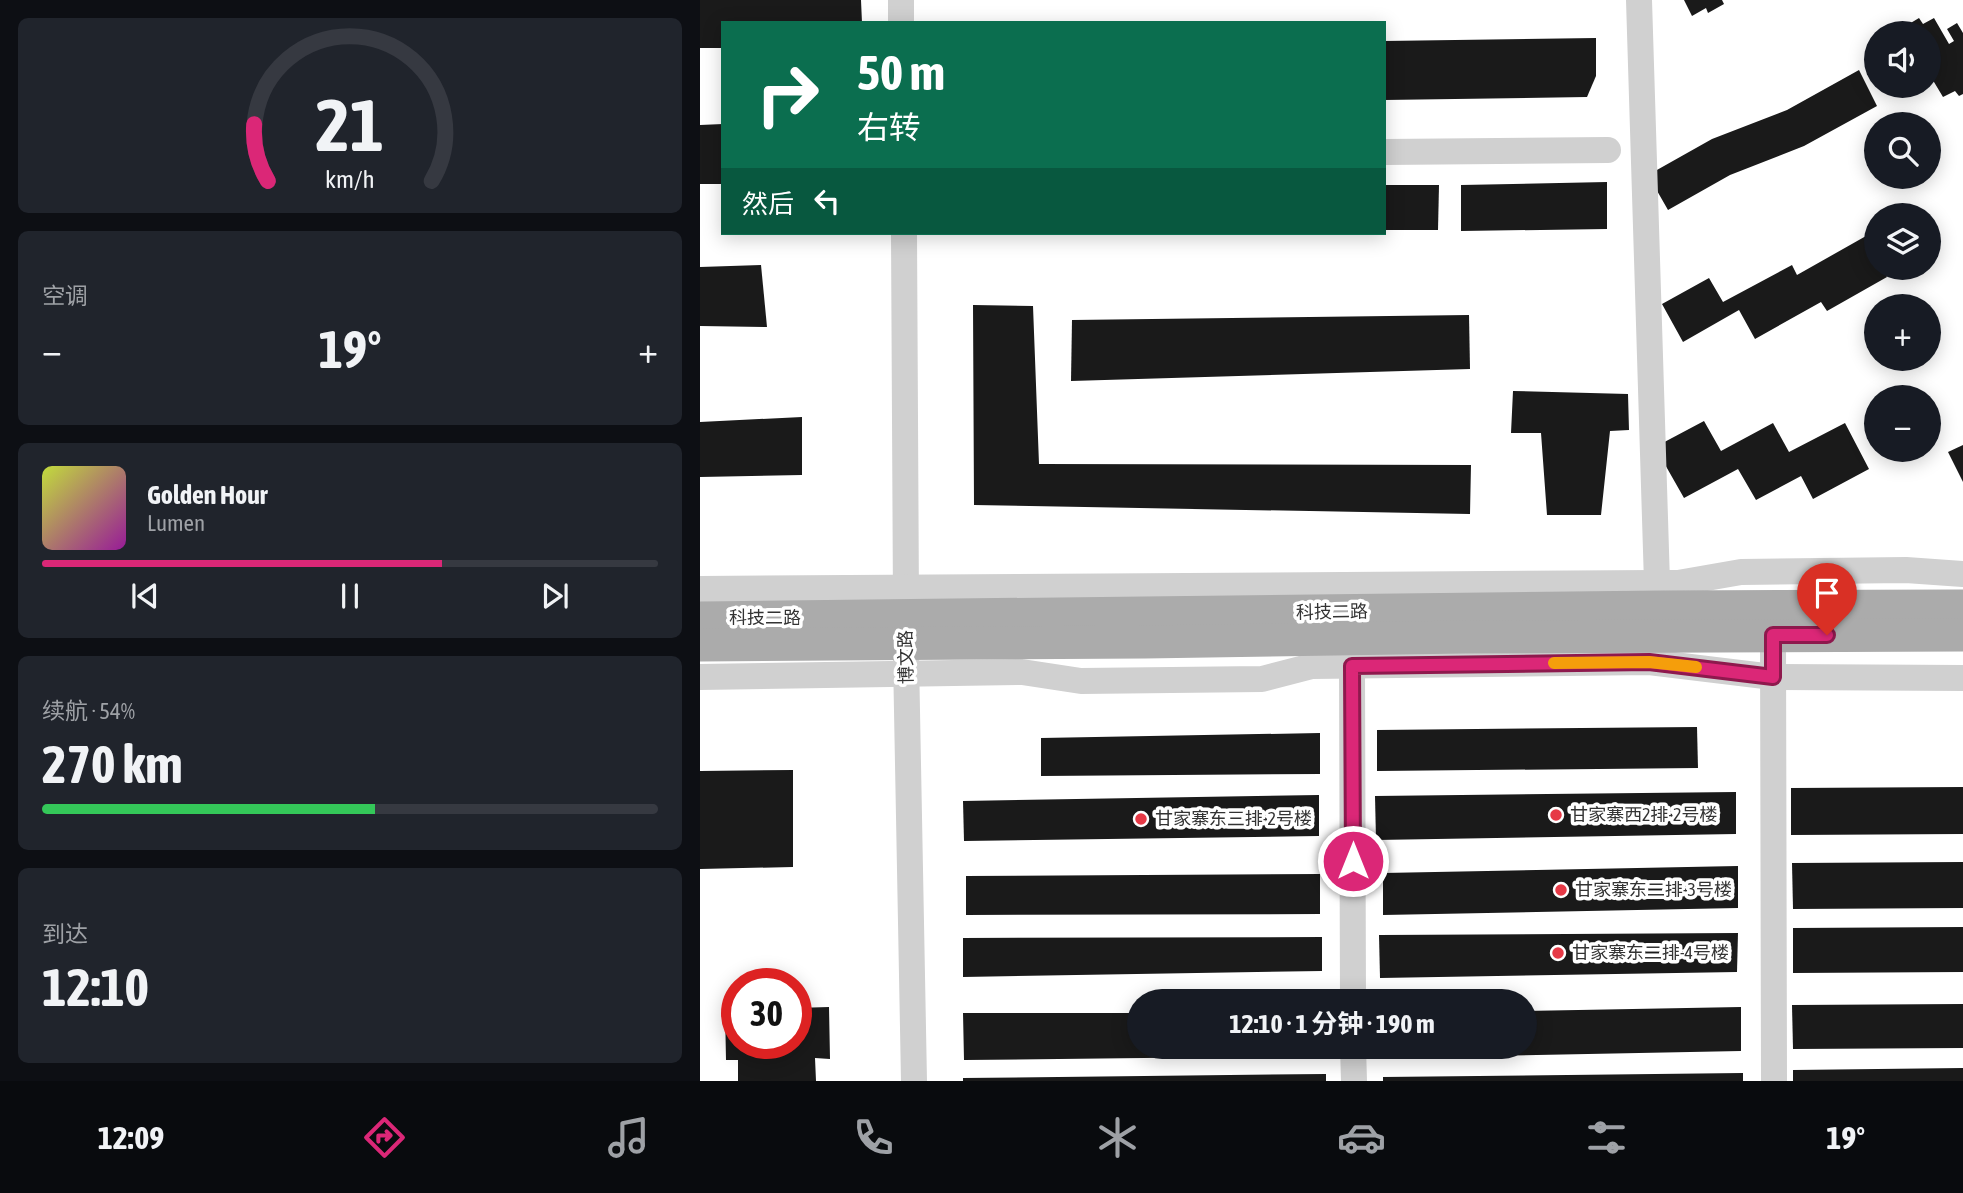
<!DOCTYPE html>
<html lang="zh">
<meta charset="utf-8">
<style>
:root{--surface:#171b24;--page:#20242c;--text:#f1f3f6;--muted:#9ea1a6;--line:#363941;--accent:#db2777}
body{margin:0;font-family:"Asap Condensed","Noto Sans SC",sans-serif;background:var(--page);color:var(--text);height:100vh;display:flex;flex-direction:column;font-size:26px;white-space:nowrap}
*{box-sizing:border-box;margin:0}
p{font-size:23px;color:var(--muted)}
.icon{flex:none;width:38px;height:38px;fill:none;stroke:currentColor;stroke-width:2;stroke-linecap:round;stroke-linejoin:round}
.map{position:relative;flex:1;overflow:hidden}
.side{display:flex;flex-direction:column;gap:18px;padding:18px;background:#0d0f14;width:700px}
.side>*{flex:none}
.banner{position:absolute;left:21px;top:21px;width:665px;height:214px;border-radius:0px;box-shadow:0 4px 18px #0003;background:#0b6e4f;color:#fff;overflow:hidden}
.controls{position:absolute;left:1164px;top:21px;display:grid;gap:14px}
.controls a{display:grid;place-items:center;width:77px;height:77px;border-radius:50%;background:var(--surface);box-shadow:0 4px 18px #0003;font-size:35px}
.speed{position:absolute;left:21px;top:968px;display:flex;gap:14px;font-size:35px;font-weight:700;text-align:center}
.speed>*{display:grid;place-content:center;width:91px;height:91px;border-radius:50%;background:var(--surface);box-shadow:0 4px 18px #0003;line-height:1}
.speed .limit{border:10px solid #d22;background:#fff;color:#111}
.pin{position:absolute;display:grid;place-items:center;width:60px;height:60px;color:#fff;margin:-72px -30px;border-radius:50% 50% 50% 0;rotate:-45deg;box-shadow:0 0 7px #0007}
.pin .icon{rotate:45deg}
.me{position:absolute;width:77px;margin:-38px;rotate:0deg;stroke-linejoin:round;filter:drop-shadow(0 0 5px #0008)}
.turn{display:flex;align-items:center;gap:24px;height:147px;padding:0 21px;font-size:32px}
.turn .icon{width:91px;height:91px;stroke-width:2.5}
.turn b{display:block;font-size:49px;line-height:60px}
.then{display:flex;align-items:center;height:66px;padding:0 21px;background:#0003;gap:14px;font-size:26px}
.big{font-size:52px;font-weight:700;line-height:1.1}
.side .tile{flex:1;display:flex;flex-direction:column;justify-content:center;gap:10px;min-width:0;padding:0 24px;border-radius:10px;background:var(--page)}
.side .dial{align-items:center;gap:0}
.dial svg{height:182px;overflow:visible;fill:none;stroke:var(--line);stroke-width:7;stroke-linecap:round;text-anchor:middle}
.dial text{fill:var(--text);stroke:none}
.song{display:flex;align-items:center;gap:21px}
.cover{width:84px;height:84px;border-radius:10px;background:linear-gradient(135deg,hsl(70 70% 55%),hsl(300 70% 35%))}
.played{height:7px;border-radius:4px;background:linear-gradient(90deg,var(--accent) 65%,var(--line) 65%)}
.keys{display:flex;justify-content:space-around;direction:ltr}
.heat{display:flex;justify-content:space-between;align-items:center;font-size:38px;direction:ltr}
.charge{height:10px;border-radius:5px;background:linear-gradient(90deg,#34c759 54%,var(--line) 0)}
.trip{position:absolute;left:427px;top:989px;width:410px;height:70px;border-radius:35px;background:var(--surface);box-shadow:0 4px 18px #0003;font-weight:700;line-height:70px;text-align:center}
.menu{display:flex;height:112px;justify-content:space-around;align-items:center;background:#090b0e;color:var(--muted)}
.menu .icon{width:49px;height:49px}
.menu .selected{color:var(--accent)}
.menu b{font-size:32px;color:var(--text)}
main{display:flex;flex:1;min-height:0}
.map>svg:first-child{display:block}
.building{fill:#1a1a1a}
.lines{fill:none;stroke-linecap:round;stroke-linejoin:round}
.minor{stroke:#d0d0d0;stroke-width:26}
.major{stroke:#ababab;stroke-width:33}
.route-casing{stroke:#8e194d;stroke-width:18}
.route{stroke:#db2777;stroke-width:12}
.slow{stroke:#f59e0b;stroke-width:12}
.poi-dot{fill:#e63946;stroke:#fff;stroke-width:2.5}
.labels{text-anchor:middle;stroke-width:7;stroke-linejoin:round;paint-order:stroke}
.street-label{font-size:18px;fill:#333;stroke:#fff}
.poi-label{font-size:18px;fill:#333;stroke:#fff;text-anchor:start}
</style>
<main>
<section class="side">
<div class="tile dial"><svg viewBox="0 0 100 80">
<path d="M14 69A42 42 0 1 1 86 69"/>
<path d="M14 69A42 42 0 0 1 8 44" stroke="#db2777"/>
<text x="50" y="56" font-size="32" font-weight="700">21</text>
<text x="50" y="72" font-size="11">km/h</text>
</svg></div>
<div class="tile"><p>空调</p>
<div class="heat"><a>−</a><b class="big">19°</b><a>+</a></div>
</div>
<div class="tile">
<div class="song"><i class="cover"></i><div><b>Golden Hour</b><p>Lumen</p></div></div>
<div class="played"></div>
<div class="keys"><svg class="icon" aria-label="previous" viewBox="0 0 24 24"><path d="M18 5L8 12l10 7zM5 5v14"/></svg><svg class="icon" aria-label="pause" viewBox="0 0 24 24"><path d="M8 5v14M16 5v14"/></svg><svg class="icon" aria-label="next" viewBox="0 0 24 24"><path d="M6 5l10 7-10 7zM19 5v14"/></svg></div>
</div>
<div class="tile"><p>续航 · 54%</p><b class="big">270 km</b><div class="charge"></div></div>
<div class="tile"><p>到达</p><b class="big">12:10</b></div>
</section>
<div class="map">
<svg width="1263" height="1081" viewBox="0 0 1263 1081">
<rect width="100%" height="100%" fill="#fff"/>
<g class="building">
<path d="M0,0h161l1,23h-139v25h-23z"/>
<path d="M984,0h38l2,4 -16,9 -2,-5 -14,8z"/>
<path d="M1219,18l4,6 11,-6 15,26 5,-3 -7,-12 10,-6 6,10v61l-4,2 -4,-5 -12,6 -15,-25v-39h-22l6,-3 -3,-6z"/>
<path d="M896,38v38l-9,21 -203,3v-59z"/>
<path d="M1159,70l18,36 -73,40 -74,29 -62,35 -20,-35 64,-36 75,-29z"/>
<path d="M23,124v60h-23v-59z"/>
<path d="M907,182v47l-146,2v-46z"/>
<path d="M684,185h55l-1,45h-54z"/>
<path d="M1166,236l10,19v13h6l5,9 -60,34 -6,-9 -66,37 -16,-29 -56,32 -21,-38 47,-26 14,24 69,-37 5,10z"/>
<path d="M61,265l6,62 -67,-1v-59z"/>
<path d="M273,305l60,1 6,158 432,1 -1,49 -496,-9z"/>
<path d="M769,315l1,54 -399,12 1,-61z"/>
<path d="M813,391l115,3 1,36 -19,1 -9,84h-54l-6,-82h-30z"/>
<path d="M102,417v58l-102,2v-55z"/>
<path d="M1004,421l17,30 52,-28 16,29 56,-29 24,46 -56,30 -12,-23 -45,24 -18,-31 -54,29 -29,-51z"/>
<path d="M1263,445v37l-15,-30z"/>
<path d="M997,727l1,41 -321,3v-41z"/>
<path d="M620,733v41l-279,2v-38z"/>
<path d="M93,770v97l-93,2v-98z"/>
<path d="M1263,787v47l-172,1v-47z"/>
<path d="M1036,792v42l-360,6 -1,-44z"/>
<path d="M619,795v41l-355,5 -1,-40z"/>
<path d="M1263,862v46l-170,1 -1,-46z"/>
<path d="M1038,866v42l-355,7v-42z"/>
<path d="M620,874v40l-354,1v-39z"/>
<path d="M1263,927v45l-170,1v-45z"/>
<path d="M1038,933l-1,39 -357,6 -1,-43z"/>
<path d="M622,937v34l-359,6v-39z"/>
<path d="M1263,1004v44l-170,1 -1,-44z"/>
<path d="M129,1007l1,52 -15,-1 1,23h-78v-21h-12l-1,-51h12v34h59v-35z"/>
<path d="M1041,1007v44l-355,7v-12h138v-35z"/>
<path d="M263,1013h176v33h186v10l-361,4z"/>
<path d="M1263,1068v13h-170v-11z"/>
<path d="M1043,1073v8h-360v-4z"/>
<path d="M626,1074v7h-363v-3z"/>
</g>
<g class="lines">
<g class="minor">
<path d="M201,0v23"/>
<path d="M939,0l18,583"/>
<path d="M684,152l224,-2"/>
<path d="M204,233l2,372"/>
<path d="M0,589l957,-6h21l63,-11 165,-2 57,4"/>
<path d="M1073,635l1,446"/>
<path d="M206,658l8,423"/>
<path d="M652,666l1,335"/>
<path d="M0,677l322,-5 59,9 181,-2 50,-13 337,-4 124,15 190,1"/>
<path d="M653,1046l1,35"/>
</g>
<g class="major">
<path d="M0,618l961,-11 302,-1"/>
<path d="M0,645l445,-3 320,-5 498,-2"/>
</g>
</g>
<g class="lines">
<g class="route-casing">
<path id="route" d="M653,861l-1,-195 297,-4 124,15v-42h54"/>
</g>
<use href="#route" class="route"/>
<path class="slow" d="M854,663l95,-1 47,5"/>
</g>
<g class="poi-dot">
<circle cx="856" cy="815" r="7"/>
<circle cx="441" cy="819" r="7"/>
<circle cx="861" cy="890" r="7"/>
<circle cx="858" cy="953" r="7"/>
</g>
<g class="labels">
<g class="street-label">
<text transform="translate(632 612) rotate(-1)" y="6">科技二路</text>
<text x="65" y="624">科技二路</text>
<text transform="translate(206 657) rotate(-91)" y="6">博文路</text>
</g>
<g class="poi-label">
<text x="870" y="821">甘家寨西2排-2号楼</text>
<text x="455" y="825">甘家寨东三排-2号楼</text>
<text x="875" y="896">甘家寨东二排-3号楼</text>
<text x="872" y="959">甘家寨东二排-4号楼</text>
</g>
</g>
</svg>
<div class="controls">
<a><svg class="icon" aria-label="sound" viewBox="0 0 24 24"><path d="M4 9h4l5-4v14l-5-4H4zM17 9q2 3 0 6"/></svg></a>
<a><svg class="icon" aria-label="search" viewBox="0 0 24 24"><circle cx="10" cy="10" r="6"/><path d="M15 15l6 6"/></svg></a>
<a><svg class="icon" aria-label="layers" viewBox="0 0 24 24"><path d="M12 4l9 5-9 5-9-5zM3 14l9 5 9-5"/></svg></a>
<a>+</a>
<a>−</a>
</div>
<div class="speed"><div class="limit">30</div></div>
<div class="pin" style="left:1127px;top:635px;background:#d93025"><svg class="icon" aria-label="arrive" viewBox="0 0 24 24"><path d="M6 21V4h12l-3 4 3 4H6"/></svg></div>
<svg class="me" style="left:653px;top:861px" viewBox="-20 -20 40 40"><circle r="17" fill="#db2777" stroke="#fff" stroke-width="3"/><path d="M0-11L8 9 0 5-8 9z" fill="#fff"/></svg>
<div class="trip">12:10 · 1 分钟 · 190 m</div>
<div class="banner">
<div class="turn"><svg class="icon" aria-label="right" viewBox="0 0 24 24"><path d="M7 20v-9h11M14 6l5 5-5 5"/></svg><div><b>50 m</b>右转</div></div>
<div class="then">然后<svg class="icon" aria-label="left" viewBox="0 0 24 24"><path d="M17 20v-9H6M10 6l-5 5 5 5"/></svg></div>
</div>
</div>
</main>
<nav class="menu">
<b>12:09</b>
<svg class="icon selected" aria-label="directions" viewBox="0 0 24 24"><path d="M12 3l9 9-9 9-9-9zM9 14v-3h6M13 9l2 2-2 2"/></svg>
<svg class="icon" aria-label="music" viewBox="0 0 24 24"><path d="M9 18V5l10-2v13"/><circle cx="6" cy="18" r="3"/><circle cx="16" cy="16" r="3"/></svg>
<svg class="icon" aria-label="phone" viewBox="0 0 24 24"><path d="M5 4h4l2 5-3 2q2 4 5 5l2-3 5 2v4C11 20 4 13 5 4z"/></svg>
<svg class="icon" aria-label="climate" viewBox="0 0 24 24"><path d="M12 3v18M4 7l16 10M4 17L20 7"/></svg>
<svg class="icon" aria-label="car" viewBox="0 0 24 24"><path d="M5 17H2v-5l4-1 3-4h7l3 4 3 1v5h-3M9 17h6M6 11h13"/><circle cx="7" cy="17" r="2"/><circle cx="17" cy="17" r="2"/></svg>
<svg class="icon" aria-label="filters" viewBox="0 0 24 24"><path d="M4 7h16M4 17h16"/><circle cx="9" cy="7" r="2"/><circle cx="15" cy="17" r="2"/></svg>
<b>19°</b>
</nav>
